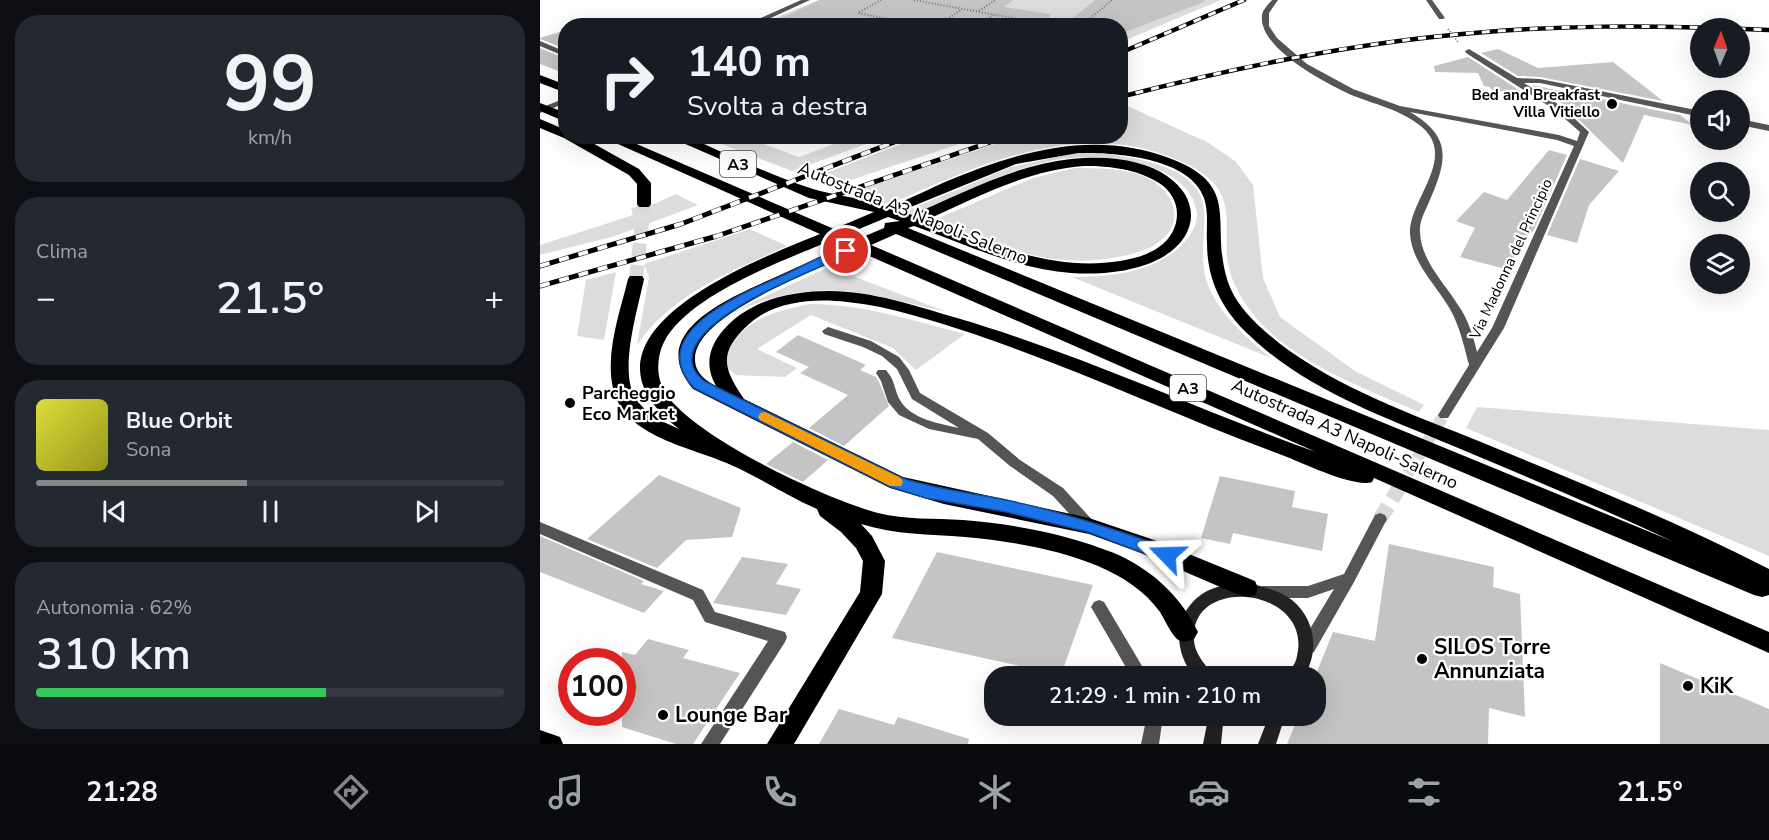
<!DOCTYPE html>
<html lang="it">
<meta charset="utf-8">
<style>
:root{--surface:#171b24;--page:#242831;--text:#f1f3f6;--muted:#9ea1a6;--line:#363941;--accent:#858687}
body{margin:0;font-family:"Nunito Sans",sans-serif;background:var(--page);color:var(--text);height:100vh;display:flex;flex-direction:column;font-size:22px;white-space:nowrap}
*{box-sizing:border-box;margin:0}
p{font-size:20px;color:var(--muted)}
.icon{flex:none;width:33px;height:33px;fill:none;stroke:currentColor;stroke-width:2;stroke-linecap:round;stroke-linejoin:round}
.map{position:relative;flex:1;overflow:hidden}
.sheet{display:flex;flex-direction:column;gap:15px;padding:15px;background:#0d0f14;width:540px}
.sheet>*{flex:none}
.guide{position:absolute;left:18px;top:18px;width:570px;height:126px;border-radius:24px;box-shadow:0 6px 24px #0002;background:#171b24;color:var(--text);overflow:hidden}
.needle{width:39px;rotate:2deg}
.controls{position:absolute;left:1150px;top:18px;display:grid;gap:12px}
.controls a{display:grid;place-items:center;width:60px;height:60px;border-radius:50%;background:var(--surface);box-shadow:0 6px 24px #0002;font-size:30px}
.speed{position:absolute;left:18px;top:648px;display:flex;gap:12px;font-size:30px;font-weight:700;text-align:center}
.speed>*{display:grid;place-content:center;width:78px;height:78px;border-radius:50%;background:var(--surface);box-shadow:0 6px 24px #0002;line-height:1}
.speed .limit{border:9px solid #d22;background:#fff;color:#111}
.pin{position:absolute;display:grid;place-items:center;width:51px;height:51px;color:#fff;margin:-26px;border:3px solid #fff;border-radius:50%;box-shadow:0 2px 6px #0007}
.me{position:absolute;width:66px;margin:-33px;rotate:292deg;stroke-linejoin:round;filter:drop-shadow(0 0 4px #0008)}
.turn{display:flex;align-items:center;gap:21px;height:126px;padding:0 30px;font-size:27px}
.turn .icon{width:78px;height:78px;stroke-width:2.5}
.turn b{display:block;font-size:42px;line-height:51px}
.big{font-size:45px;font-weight:600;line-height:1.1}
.sheet .tile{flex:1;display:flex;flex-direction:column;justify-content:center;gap:9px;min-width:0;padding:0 21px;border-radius:24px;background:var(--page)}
.sheet .dial{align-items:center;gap:0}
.dial b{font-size:78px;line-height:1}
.song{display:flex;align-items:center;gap:18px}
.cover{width:72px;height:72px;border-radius:9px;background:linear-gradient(135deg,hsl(60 70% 55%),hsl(60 70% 35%))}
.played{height:6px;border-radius:3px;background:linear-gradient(90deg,var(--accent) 45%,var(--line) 45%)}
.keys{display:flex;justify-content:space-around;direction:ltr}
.heat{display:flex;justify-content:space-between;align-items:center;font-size:33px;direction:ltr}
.charge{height:9px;border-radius:4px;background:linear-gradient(90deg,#34c759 62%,var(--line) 0)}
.trip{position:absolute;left:444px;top:666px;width:342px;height:60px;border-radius:24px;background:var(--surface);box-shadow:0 6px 24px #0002;font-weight:600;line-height:60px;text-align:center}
.tab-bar{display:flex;height:96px;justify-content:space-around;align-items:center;background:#090b0e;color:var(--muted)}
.tab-bar .icon{width:42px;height:42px}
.tab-bar .on{color:var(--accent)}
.tab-bar b{font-size:27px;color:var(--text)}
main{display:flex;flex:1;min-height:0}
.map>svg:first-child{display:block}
.green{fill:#dcdcdc}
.building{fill:#c4c4c4}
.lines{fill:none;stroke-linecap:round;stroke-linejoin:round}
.minor-tunnel-far1{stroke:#d9d9d9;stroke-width:12;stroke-dasharray:12 6;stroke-linecap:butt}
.minor-tunnel{stroke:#d9d9d9;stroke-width:15;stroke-dasharray:15 8;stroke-linecap:butt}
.motorway-tunnel{stroke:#d9d9d9;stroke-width:14;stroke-dasharray:14 8;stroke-linecap:butt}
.path{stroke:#777;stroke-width:2;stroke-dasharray:1 2;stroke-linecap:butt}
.service{fill:#555;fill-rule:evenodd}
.minor{fill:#555;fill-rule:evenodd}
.tertiary{fill:#555;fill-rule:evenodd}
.secondary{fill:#222;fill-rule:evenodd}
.primary{fill:#000;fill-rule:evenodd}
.motorway{fill:#000;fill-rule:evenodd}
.rail-far1-casing{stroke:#000;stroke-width:4.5}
.rail-casing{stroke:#000;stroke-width:5}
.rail-far1{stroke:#fff;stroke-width:3;stroke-dasharray:8;stroke-linecap:butt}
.rail{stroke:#fff;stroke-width:4;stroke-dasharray:10;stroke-linecap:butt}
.route{fill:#1a73e8;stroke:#114b97;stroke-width:1.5}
.slow{fill:#f59e0b}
.poi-dot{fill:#000;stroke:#fff;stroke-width:2}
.labels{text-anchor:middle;stroke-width:4.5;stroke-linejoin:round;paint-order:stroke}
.far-poi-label{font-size:15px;font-weight:bold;fill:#000;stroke:#fff;text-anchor:end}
.far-street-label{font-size:15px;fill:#000;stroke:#fff}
.shield{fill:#fff;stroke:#4c4c4c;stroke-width:1.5}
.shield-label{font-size:16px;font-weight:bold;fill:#000}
.street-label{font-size:18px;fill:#000;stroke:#fff}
.poi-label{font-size:18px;font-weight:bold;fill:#000;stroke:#fff;text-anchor:start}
.near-poi-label{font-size:21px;font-weight:bold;fill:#000;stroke:#fff;text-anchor:start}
</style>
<main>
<section class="sheet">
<div class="tile dial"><b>99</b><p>km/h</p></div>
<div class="tile"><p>Clima</p>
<div class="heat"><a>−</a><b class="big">21.5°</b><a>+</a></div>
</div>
<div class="tile">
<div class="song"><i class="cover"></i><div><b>Blue Orbit</b><p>Sona</p></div></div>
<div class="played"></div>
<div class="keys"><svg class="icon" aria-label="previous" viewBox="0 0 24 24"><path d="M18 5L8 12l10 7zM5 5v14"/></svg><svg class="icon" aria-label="pause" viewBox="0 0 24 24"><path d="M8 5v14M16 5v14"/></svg><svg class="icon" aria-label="next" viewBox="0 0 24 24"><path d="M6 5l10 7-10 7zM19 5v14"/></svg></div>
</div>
<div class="tile"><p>Autonomia · 62%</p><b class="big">310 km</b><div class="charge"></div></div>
</section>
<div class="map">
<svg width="1229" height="744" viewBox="0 0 1229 744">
<rect width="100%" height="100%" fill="#fff"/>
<g class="green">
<path d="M279,0h402l-100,42 -1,-16h-364z"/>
<path d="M583,104l86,39 27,19 17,23 10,93 17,39 75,54 69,34 -5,7c-55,-24 -133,-52 -169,-102 -12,-16 -21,-34 -23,-54 -2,-23 4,-44 -8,-66 -9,-15 -29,-25 -44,-31 -96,-42 -199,7 -287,46l-35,-13 163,-55 104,-1 1,-31z"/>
<path d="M382,136l58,1 -147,49 -20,-8z"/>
<path d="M163,137h41l55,20 54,-20h32l-93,34z"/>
<path d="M536,153c35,0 125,7 128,56 2,25 -5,49 3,73 11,32 40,56 64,76l-199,-81c40,0 89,-5 116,-39 5,-6 10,-18 9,-25 -7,-52 -95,-60 -136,-54 -53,9 -99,37 -149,56l-6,-4 105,-44z"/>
<path d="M535,168c22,0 46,0 68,8 29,12 45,44 16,66 -12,9 -33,14 -48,16 -61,11 -123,-14 -177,-38l99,-42z"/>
<path d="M136,194l22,11 -83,31 -75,19v-10l93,-30 -2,-7 23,-4z"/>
<path d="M210,229l37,17c-57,27 -112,45 -150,99l12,-68 -5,-13z"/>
<path d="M289,267l118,45c-84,-19 -132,-38 -216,2l22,-12z"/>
<path d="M76,272l-12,68 -27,-4 9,-56z"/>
<path d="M270,304c53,0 104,17 155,30l-49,36 -23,-22 -82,-33 -54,34 40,19 -12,9 -49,-2 -9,-7 -4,-11c24,-39 44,-44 87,-53z"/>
<path d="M937,407l292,23v126l-303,-128z"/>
</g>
<g class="building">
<path d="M279,0h194l-9,7 46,7 -1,12h-283z"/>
<path d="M555,0h109v2l-84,32v-8h-57z"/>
<path d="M26,30v19l-26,-10v-1z"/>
<path d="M0,48l26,11v15l-26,-10z"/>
<path d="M958,49l40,19 75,-6 50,39 -123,-24 -22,-1 -37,-23z"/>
<path d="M928,57l54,35 -30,-1 -2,-4 -6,-1 -6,-13 -43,-1 -1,-6z"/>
<path d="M992,85l148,30 13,10 -49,-10 -21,48 -60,-59z"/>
<path d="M1009,150l18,5 -34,77 -4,-1 -5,14 -4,-1 -11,26 -49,-13 15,-29 -19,-7 28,-29 23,8z"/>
<path d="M1040,159l39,12 -30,34 -12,38 -30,-8z"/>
<path d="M258,335l68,30 -6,5 16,7 3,5 10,24 -45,40 -35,-18 39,-33 -48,-22 9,-6 -33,-15z"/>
<path d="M253,442l35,18 -25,22 -37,-18z"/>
<path d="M119,475l82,33 -9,29 -46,3 -29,28 -70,-29z"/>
<path d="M680,476l75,15 -3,16 36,7 -6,37 -89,-18 -3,11 -29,-6z"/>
<path d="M0,536l104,45 -3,3 23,7 -20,22 -104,-41z"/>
<path d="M849,544l105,23 -1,20 27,7 5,123 -36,-9 -1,36h-201l12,-28h17v-42l17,-42 42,9z"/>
<path d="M397,552l156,33 -32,90 -169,-37z"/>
<path d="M202,557l46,7 -12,20 25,5 -15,26 -73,-12z"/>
<path d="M108,639l41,11 -6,8 57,15 -47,71h-17l-54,-17v-75l13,3z"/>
<path d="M1120,663l109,46v35h-109z"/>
<path d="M299,709l55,16 4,-8 71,22 -1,5h-149z"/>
</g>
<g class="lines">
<path class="minor-tunnel-far1" d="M858,489l46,-74"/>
<path class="minor-tunnel" d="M840,519l19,-31"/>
<path class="motorway-tunnel" d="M96,279l8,-75"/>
<g class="path">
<path d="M341,0l-23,13 65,13"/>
<path d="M374,0l142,26"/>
<path d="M439,11l16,-11"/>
<path d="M442,23l14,3"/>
<path d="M397,26l25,-17"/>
<path d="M438,26l15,-11"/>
<path d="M541,26l31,-26"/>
<path d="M908,29l10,13"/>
</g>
<g class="service">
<path d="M288,327l43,14 28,16 10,13 11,23 68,40 32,27 43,28 32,35 2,4 -2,4 -5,2 -5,-2 -32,-35 -43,-30 -32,-27 -49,-10 -30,-14 -11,-13 -7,-21 -5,-8 2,-3h8l3,4c6,8 6,18 11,26 10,19 41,24 59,28l-47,-29 -15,-30 -15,-13 -19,-9 -39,-13 -2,-3z"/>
<path d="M0,522l163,68 12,22 70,20 2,5 -2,5 -65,102h-19l67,-103 -63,-19 -12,-22 -153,-66z"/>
<path d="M559,600l5,2 44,74h-17l-40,-69 3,-5z"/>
<path d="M607,716h16l-4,28h-18z"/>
</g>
<g class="minor">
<path d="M732,0h6l-9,13v13l8,12 30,26 46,25 47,17 159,29 18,6 3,-9 -25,-22 -89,-57 -1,-2 4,-2 48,29 23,1 161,32v6l-161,-34h-16l37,23 28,26 -85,196 -56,90h-8l-2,-3 31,-50c-5,-19 -9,-38 -19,-56 -14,-24 -38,-46 -40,-75 -2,-33 47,-75 13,-106 -22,-19 -48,-23 -74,-34 -25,-12 -91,-46 -87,-79 1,-6 6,-10 10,-15zM870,112l147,28 17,6 -82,182 -15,24c-4,-17 -9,-33 -19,-47 -14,-23 -37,-44 -38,-73 -1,-11 5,-20 9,-30 18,-41 24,-65 -19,-90z"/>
<path d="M886,0h6l13,18 -2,1h-4z"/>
<path d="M0,41l26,11v5l-26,-11z"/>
<path d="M1200,119l29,6v6l-29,-6z"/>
<path d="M840,513l5,2 2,4 -33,63 -40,70 -6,2 -6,-2 -2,-5 2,-5 32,-53 -26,9h-45l-5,-2 -3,-4 3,-4 5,-2h45l36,-12 31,-59z"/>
</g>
<g class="tertiary">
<path d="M261,0h9l-57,26h-10z"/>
<path d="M26,98v5l-26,10v-5z"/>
</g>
<g class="secondary">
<path d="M708,583c15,4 31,7 44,17 23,19 28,51 12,76h-17c3,-7 9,-12 10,-20 16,-69 -108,-82 -103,-16 1,16 12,23 18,36h-18c-21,-25 -21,-62 8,-82 13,-9 30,-10 46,-11z"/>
<path d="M666,716h16l1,8 -2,20h-18l4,-20z"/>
<path d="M729,716h16l-9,28h-18z"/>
</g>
<path class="primary" d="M0,730l20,7 3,7h-23z"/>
<g class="motorway">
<path d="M0,75l26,10v8l-26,-10z"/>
<path d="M0,103l26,10v9l-26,-11z"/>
<path d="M0,119l26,11v6h14l59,33 12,14v21l-2,3h-10l-2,-3v-20l-8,-9 -65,-37 -24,-10z"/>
<path d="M60,136h18l216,93 40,-17 -65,-14 -142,-62h18c41,17 84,39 125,52 15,5 30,7 44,10 10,3 22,8 31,8 10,1 48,-19 60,-24 71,-30 148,-53 224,-24 74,27 41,65 58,121 8,27 31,47 52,64 60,46 133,71 202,99 97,40 195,79 288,127v26l-7,2 -8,-2 -858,-361 -25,11 898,387v21l-395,-175 -2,4c-17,6 -67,-18 -85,-25 -105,-39 -207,-87 -313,-123 -41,-13 -84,-28 -127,-32 -33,-4 -74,-1 -99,23 -30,28 -25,43 -4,74l159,78 186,41 68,23 98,40 3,7 -3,7 -8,2 -8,-2 -98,-42 -52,-19 -145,-30 -54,-16 -197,-99c-48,-56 35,-90 76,-109 26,-12 51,-23 76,-35l-12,-5c-47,19 -145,55 -169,102 -8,16 -8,37 2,52 30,44 159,105 212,119 28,7 56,5 85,7 51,4 104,14 151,33 37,16 66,42 84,79l-4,7c-6,2 -11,5 -17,0 -7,-7 -12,-19 -17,-27 -16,-22 -37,-35 -62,-46 -41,-17 -89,-25 -133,-29 -36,-3 -69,-2 -104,-13l11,12 13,25 -3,33 -88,150h-27l93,-152 3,-31 -7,-13 -15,-16 -21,-16 -3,-7c-30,-13 -56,-31 -86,-44 -38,-18 -107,-27 -118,-77 -8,-35 7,-76 15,-109l2,-3h12l2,3c-6,30 -26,93 -8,120 10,15 27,23 43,30 -121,-93 72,-167 141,-195zM538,153c35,-1 112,4 126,45 5,15 2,30 3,45 0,37 15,67 42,92 56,54 132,81 202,110 74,31 148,62 221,96l-764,-313 6,-2c51,18 102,43 157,47 165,10 155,-130 0,-114 -56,6 -108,34 -159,56l-11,-4 115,-47zM544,166c26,0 53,3 75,17 25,16 23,48 0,64 -11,8 -26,12 -39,14 -69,11 -131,-18 -194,-41 51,-23 102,-50 158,-54zM348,217l12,4 -15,2 -1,5 -26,11 -11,-5zM318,251l458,201c-120,-43 -236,-98 -359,-134 -41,-12 -85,-27 -128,-27 -36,0 -75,8 -101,34 -18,18 -25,38 -12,61 -11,-6 -21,-13 -21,-27 -1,-45 127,-91 163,-108z"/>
</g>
<g class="rail-far1-casing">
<g id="rail-far1">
<path d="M580,53l124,-53"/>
<path d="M580,97c106,-27 213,-50 322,-61 109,-12 218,-11 327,-6"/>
</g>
</g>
<g class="rail-casing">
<g id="rail">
<path d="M0,266l141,-42 229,-88"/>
<path d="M0,286l177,-50 291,-100"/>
</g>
</g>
<use href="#rail-far1" class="rail-far1"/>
<use href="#rail" class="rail"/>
</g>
<path class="route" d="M306,248l5,3 -1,3c-35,16 -163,62 -158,108 1,9 7,14 12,19l198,97c34,11 69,15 104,22 57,12 112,30 167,50l2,5 -2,5 -6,2 -79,-30 -82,-20 -80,-14 -35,-11 -197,-99c-52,-56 52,-96 92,-114 19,-9 39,-21 60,-26z"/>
<path class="slow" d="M225,412l136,66 2,4 -2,4h-11l-130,-66 -2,-3 2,-4z"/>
<g class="poi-dot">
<circle cx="1072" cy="104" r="6"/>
<circle cx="30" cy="403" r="6"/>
<circle cx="882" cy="659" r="6"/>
<circle cx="1148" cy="686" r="6"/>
<circle cx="123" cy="715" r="6"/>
</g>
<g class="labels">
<g class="far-poi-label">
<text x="1060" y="100">Bed and Breakfast<tspan x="1060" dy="17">Villa Vitiello</tspan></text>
</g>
<g class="far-street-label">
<text transform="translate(971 259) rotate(-65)" y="5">Via Madonna del Principio</text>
</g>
<g class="shield">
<rect x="180" y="151" width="36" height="26" rx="4.5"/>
<rect x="630" y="375" width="36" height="26" rx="4.5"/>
</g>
<g class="shield-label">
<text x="198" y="170">A3</text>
<text x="648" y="394">A3</text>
</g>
<g class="street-label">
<text transform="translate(373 213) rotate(22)" y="6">Autostrada A3 Napoli-Salerno</text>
<text transform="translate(805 434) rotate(24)" y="6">Autostrada A3 Napoli-Salerno</text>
</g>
<g class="poi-label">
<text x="42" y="399">Parcheggio<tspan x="42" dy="21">Eco Market</tspan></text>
</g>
<g class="near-poi-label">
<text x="894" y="654">SILOS Torre<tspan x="894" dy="24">Annunziata</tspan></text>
<text x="1160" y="693">KiK</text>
<text x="135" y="722">Lounge Bar</text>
</g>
</g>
</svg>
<div class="controls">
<a><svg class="needle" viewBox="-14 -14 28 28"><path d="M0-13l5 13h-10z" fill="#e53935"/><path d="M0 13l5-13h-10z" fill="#9ea1a6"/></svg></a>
<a><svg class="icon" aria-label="sound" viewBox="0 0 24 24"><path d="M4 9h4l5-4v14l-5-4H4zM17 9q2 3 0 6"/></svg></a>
<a><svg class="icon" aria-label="search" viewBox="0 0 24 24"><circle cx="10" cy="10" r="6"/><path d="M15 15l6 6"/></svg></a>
<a><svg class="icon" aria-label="layers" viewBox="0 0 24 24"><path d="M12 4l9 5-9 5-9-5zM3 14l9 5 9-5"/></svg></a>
</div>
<div class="speed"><div class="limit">100</div></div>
<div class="pin" style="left:306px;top:251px;background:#d93025"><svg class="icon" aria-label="arrive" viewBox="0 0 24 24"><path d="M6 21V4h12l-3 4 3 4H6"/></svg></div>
<svg class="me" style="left:627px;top:555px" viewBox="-20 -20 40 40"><path d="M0-17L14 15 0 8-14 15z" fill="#1a73e8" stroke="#fff" stroke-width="4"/></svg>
<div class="trip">21:29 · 1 min · 210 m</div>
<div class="guide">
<div class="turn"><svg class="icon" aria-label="right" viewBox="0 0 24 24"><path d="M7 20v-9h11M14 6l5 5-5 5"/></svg><div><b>140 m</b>Svolta a destra</div></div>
</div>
</div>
</main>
<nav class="tab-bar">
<b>21:28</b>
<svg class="icon on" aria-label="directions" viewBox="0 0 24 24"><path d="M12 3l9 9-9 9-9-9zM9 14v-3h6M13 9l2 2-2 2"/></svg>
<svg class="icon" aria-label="music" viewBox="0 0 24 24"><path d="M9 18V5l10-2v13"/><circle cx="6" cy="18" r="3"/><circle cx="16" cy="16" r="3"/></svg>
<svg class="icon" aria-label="phone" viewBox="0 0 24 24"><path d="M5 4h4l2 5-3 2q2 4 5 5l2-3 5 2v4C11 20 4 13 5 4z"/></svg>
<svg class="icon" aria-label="climate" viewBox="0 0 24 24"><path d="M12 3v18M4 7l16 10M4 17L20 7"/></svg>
<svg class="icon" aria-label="car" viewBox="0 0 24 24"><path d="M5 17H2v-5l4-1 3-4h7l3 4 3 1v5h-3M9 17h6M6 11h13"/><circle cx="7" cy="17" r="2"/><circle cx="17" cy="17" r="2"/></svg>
<svg class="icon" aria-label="filters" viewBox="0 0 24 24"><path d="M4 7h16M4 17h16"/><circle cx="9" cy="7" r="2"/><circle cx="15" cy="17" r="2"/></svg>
<b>21.5°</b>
</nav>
